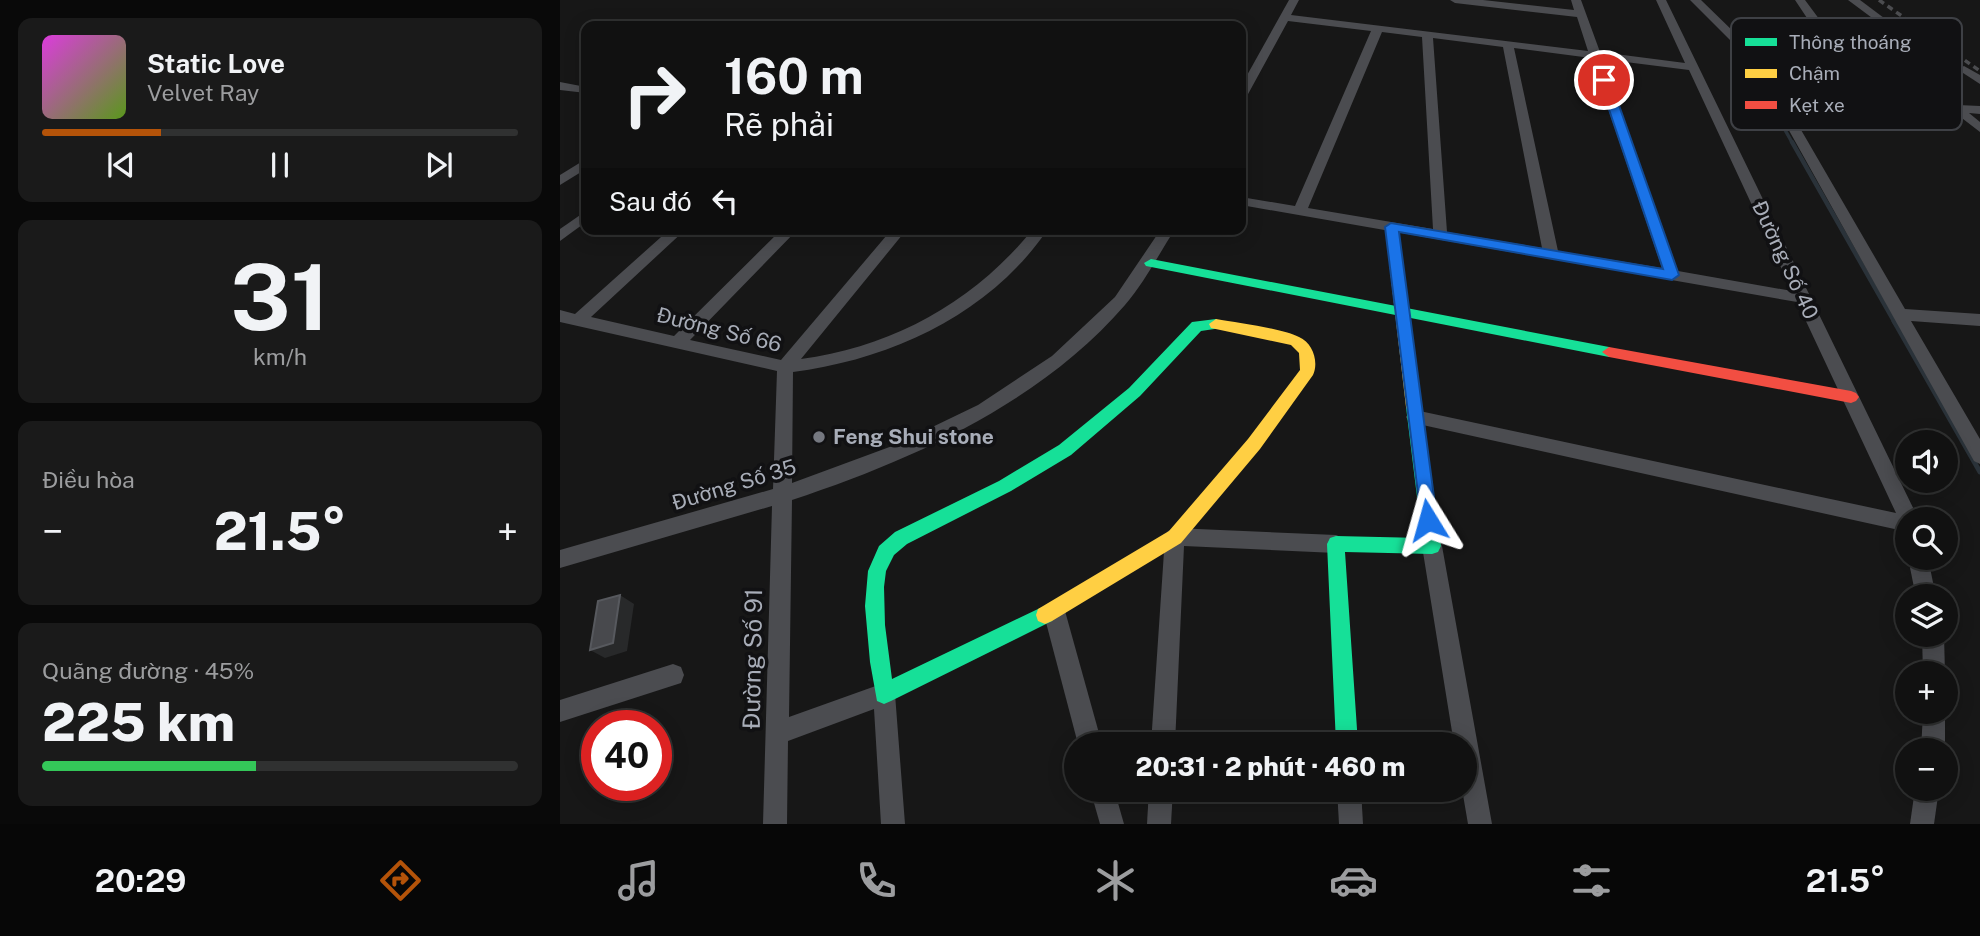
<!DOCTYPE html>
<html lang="vi">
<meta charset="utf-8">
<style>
:root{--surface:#111;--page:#1a1a1a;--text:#f1f3f6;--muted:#9c9d9f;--line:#303131;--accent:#b45309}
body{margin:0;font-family:"Public Sans",sans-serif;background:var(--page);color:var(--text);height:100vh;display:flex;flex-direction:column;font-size:26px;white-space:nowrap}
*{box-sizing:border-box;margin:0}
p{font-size:23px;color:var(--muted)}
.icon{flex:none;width:38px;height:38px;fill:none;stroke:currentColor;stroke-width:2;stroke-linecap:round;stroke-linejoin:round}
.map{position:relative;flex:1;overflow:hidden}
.drawer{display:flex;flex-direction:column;gap:18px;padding:18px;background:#090909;width:560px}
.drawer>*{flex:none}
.banner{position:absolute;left:21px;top:21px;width:665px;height:214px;border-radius:14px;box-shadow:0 4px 18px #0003,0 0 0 2px var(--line);background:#111;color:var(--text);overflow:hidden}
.fabs{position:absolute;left:1335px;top:430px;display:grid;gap:14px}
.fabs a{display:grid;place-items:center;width:63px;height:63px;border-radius:50%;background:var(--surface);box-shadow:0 4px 18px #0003,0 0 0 2px var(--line);font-size:35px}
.speed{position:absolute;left:21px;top:710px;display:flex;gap:14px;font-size:35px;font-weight:700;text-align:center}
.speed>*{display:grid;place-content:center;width:91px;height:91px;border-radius:50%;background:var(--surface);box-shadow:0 4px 18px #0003,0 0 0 2px var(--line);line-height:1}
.speed .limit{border:10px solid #d22;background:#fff;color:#111}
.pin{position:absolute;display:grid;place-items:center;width:60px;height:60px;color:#fff;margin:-30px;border:4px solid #fff;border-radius:50%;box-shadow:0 2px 7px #0007}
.me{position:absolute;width:77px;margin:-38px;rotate:352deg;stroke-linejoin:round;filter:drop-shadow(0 0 5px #0008)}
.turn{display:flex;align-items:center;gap:24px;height:147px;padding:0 28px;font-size:32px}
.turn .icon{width:91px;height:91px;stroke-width:2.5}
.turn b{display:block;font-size:49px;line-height:60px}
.then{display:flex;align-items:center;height:66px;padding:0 28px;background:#0003;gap:14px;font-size:26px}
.big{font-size:52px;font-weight:800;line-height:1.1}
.drawer .widget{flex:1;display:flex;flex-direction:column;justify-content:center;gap:10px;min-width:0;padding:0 24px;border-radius:14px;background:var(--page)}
.drawer .dial{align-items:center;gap:0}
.dial b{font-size:91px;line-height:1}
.song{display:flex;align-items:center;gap:21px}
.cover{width:84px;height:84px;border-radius:10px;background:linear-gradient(135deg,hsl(300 70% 55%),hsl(90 70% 35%))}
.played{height:7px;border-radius:4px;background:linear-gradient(90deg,var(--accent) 25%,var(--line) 25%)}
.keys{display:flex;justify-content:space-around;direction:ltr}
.heat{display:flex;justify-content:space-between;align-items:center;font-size:38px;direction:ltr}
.charge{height:10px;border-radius:5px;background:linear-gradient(90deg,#34c759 45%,var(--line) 0)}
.trip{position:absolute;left:504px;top:732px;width:413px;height:70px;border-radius:35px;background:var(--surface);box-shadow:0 4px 18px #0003,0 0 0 2px var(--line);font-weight:800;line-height:70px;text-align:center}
.tabs{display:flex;height:112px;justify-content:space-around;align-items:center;background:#070707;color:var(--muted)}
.tabs .icon{width:49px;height:49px}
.tabs .current{color:var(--accent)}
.tabs b{font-size:32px;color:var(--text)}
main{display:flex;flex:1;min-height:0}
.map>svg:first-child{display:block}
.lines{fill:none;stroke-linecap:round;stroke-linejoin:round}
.stream-far2{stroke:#2a3239;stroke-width:3.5}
.stream-far1{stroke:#2a3239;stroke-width:4.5}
.stream{stroke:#2a3239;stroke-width:5}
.street{fill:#4b4c50;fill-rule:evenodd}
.fast{fill:#16e098;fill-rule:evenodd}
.slow{fill:#ffcf43;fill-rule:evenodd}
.jam{fill:#f24e42;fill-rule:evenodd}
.rail{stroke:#4b4c4f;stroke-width:3.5;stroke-dasharray:6 4.5;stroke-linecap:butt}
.shaded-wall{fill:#28292a}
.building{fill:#48494d;stroke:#57595e;stroke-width:2}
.route{fill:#1a73e8;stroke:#114b97;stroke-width:2}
.poi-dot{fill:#757880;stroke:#111113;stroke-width:2.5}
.labels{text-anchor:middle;stroke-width:7;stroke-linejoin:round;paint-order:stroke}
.street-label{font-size:21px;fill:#a8adb8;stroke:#111113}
.poi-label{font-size:21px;font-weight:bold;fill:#a8adb8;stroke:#111113;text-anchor:start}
.near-street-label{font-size:24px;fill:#a8adb8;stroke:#111113}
.key{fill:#111113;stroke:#3e4045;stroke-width:2}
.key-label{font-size:19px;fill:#a8adb8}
</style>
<main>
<section class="drawer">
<div class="widget">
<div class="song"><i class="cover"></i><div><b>Static Love</b><p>Velvet Ray</p></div></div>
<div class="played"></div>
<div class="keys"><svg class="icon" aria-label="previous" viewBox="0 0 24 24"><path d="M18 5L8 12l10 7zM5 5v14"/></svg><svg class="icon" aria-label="pause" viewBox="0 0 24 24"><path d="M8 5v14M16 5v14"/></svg><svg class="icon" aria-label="next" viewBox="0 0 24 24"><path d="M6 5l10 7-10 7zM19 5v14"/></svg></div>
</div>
<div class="widget dial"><b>31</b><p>km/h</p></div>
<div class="widget"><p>Điều hòa</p>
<div class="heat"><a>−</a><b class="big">21.5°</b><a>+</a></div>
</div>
<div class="widget"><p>Quãng đường · 45%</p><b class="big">225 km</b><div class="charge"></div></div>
</section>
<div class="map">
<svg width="1420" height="824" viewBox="0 0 1420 824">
<rect width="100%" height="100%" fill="#171717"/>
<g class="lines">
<path class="stream-far2" d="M1191,70l42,74"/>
<path class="stream-far1" d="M1232,142l103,181"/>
<path class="stream" d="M1334,321l86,151"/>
<g class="street">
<path d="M729,0h10l-8,15 297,36 -11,-34 -122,-14 -5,-3h33l91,10 -3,-10h10l19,52 85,11 -29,-63h10l253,520h-11v12l-499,-110 -3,-5 3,-5 6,-2 481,103 -99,-211 -556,-97v-8l54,9 76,-175 -83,-10 -41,75 -6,4v-14zM822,32l40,5 11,192 -125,-21zM873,38l70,9 39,201 -95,-16zM954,48l77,10 71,210 -104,-17zM1042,59l87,11 103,221 -114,-20z"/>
<path d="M1130,0h11l36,35 82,1 -24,-36h10l26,35 -3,4 41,62 111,5v8l-11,-1 11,9v10l-26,-20 -168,-8 119,205 75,5v12l-69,-5 69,118v25l-6,-3 -202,-361 -42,-60zM1182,41l77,1 38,58 -75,-3z"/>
<path d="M1288,0h12l40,30 -9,2z"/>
<path d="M1404,66l16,9v9l-20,-13 -2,-2z"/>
<path d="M0,82l26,5v6l-26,-3z"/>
<path d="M26,159v10l-26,16v-10z"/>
<path d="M26,211v11l-26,19v-12z"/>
<path d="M110,229h16l-95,88 83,19 108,-107h16l-108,111 91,20 111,-131h15l-106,130c92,-12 174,-58 232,-130h15c-58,85 -155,130 -255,143l-1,111 103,-38 83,-40 74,-49 63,-59 46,-68h14c-16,25 -31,54 -50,76 -85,98 -212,155 -333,195l-3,217 95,-34 8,3 3,8 10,130h-24l-7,-115 -86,32 -1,83h-24l9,-318 -212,62v-18l213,-61 4,-118 -217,-49v-12l15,4z"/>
<path d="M615,528l161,7 7,3 3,6 -3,6 -7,3 -152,-7 -9,198h-24l14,-207 3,-6z"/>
<path d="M872,537l7,3 3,6 50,278h-24l-6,-35h3v-45h-11l-32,-198 3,-6z"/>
<path d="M1348,558h20l8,39h-20z"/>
<path d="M494,601l7,3 4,7 37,133h-24l-35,-133 4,-7z"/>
<path d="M1362,635h22l1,39h-22z"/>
<path d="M113,664l8,3 3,8 -3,8 -121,39v-22z"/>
<path d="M1363,712h22v39h-24z"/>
<path d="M530,789h24l10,35h-24z"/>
<path d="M589,789h24l-2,35h-24z"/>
<path d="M777,789h24l2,35h-24z"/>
<path d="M1355,789h24l-5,35h-24z"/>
</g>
<g class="fast">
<path d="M591,259l458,88 7,5 -7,5 -463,-91 -2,-3z"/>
<path d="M656,319l7,5 -2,4 -20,3 -61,65 -69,59 -60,36 -104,53 -13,11 -8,16 -2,16 1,38 7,54 146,-70 7,-3 7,3 2,6 -2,6 -161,80 -7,3 -7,-3 -7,-39 -5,-56 3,-35 11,-25 16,-14 104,-51 60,-36 70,-57 63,-66z"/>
<path d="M854,401l6,2 2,4 19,139 -3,6 -6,2 -87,-2 13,192h-22l-9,-200 3,-6 6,-2 86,2 -16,-131 2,-4z"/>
</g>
<g class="slow">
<path d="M831,223l6,4 25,180 -2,4h-12l-2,-4 -21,-180z"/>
<path d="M656,319c22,4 65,9 83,18 14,6 20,25 14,38l-53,74 -79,94 -129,78 -7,3 -7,-3 -2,-6 2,-6 131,-78 79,-92 52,-69 -1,-17 -8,-8 -80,-17 -2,-4z"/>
</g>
<path class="jam" d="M1049,347l242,44 5,2 3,4 -3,4 -5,2 -242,-46 -7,-5z"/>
<path class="rail" d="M1319,0l101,71"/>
</g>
<path class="shaded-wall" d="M60,595l14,9 -7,47 -22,7 -15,-8z"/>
<path class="building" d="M60,595l-7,48 -23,7 8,-49z"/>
<path class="route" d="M1044,77l6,3 69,195 -7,5 -273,-48 38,288 -9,8 -6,-2 -37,-299 6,-4 272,46 -64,-189z"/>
<circle class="poi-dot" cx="259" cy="437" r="7"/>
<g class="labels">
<g class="street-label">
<text transform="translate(1225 260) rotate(65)" y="7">Đường Số 40</text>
<text transform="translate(159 330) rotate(14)" y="7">Đường Số 66</text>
<text transform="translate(174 485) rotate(-17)" y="7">Đường Số 35</text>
</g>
<g class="poi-label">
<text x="273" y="444">Feng Shui stone</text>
</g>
<g class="near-street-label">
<text transform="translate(193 659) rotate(-89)" y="8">Đường Số 91</text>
</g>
</g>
<rect x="1171" y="18" width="231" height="112" rx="10" class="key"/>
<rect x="1185" y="38" width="32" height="8" fill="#16e098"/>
<rect x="1185" y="69" width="32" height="9" fill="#ffcf43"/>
<rect x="1185" y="101" width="32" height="8" fill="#f24e42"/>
<g class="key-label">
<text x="1229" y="49">Thông thoáng</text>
<text x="1229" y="80">Chậm</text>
<text x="1229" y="112">Kẹt xe</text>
</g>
</svg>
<div class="fabs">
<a><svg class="icon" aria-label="sound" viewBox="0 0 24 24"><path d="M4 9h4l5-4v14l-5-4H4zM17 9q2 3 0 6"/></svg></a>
<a><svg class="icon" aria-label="search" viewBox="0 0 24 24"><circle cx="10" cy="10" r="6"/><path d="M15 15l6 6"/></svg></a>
<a><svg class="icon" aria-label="layers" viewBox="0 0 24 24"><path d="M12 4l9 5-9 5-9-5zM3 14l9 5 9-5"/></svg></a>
<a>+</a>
<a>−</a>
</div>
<div class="speed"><div class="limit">40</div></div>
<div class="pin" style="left:1044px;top:80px;background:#d93025"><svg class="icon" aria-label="arrive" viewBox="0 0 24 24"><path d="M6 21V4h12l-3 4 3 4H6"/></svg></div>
<svg class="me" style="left:868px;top:520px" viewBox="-20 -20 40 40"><path d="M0-17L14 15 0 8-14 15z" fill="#1a73e8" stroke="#fff" stroke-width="4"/></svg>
<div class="trip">20:31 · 2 phút · 460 m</div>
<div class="banner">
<div class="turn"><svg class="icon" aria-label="right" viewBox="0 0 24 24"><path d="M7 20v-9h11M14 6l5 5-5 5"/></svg><div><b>160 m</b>Rẽ phải</div></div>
<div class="then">Sau đó<svg class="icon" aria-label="left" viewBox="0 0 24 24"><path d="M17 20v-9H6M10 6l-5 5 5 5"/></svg></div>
</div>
</div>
</main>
<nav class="tabs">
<b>20:29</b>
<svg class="icon current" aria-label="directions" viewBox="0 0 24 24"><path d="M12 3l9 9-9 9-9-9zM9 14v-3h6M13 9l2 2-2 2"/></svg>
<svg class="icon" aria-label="music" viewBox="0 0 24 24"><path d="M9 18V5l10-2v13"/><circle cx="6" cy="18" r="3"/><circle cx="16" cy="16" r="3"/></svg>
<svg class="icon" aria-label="phone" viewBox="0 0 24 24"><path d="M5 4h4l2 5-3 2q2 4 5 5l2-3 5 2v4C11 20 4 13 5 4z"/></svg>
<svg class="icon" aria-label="climate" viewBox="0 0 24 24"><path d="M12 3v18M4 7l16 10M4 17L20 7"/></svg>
<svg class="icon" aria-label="car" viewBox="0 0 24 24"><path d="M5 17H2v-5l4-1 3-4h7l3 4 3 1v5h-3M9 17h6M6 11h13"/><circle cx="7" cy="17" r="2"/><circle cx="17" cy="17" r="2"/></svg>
<svg class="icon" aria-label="filters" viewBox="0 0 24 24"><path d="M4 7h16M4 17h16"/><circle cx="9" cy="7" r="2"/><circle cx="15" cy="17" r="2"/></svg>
<b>21.5°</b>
</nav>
